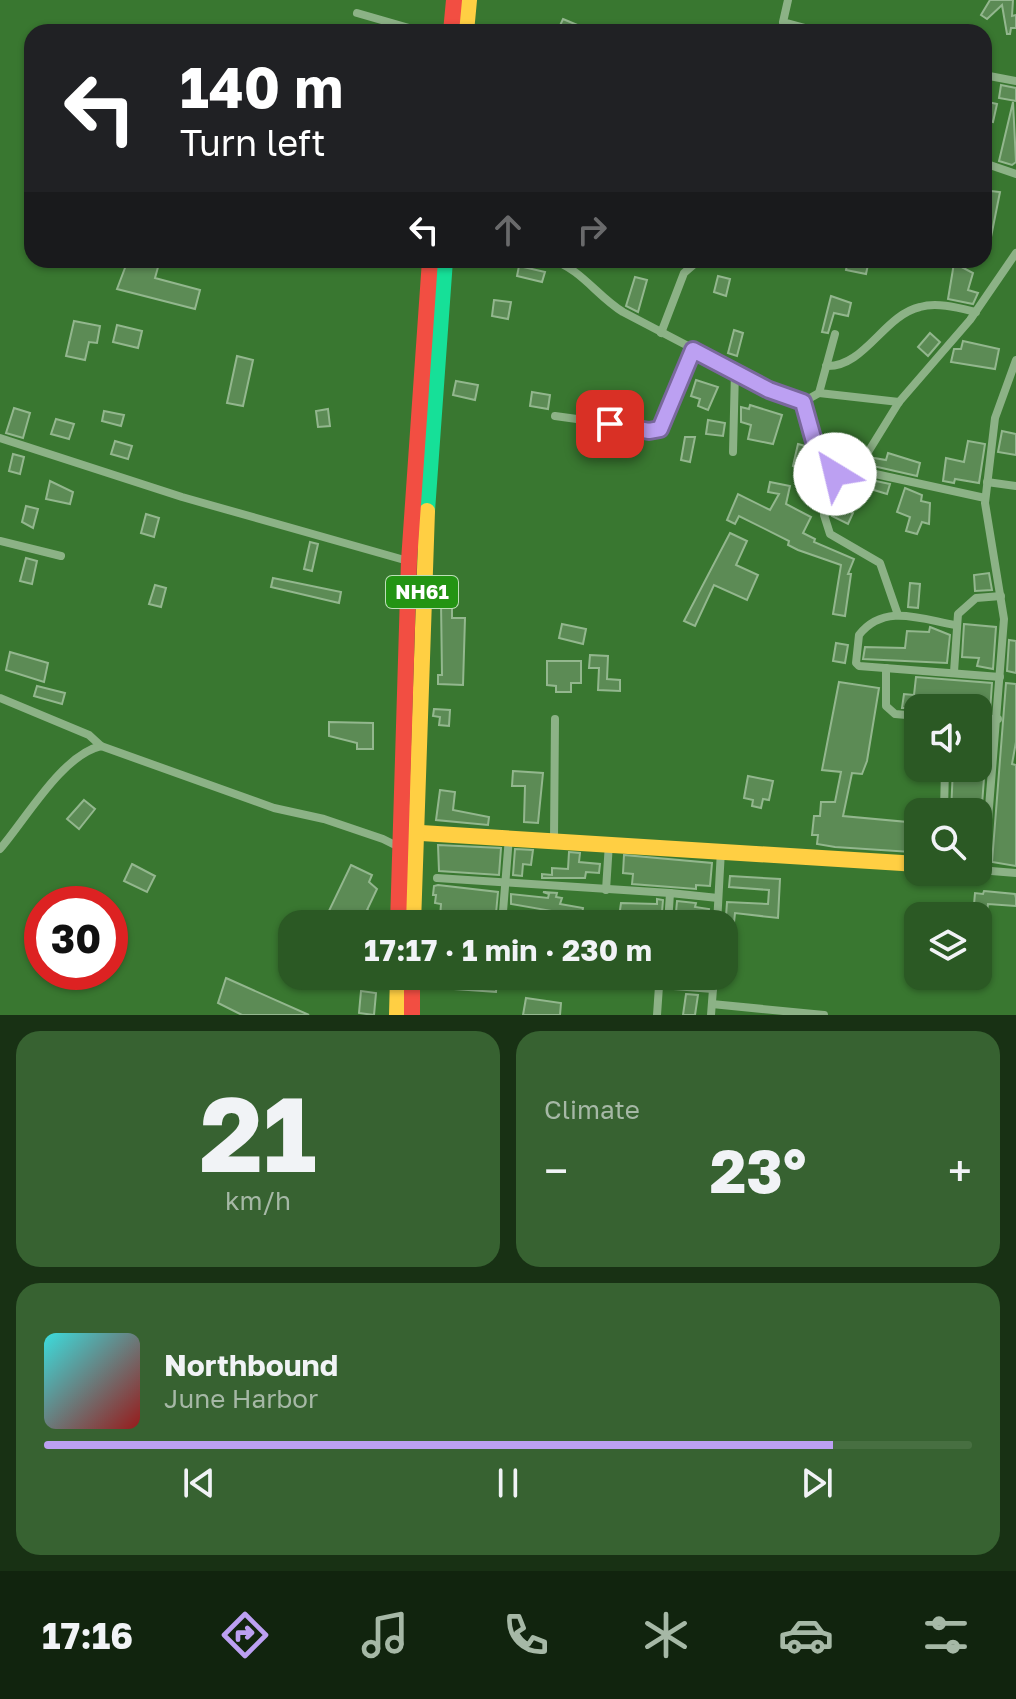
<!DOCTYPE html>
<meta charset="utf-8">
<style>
:root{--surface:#2b5924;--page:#376231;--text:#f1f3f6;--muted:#a6b8a6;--line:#476f41;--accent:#bca0f2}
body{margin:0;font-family:"Golos Text",sans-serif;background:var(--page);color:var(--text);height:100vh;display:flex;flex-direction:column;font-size:30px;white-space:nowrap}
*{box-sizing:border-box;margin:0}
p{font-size:26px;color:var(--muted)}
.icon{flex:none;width:44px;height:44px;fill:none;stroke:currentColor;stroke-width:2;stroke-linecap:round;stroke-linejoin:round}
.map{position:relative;height:1015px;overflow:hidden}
.sheet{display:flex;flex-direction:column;gap:16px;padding:16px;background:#183114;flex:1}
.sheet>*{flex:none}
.banner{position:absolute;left:24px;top:24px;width:968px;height:244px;border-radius:24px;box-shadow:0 2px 6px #0004;background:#202124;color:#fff;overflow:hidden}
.controls{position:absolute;left:904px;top:694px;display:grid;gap:16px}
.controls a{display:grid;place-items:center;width:88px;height:88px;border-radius:16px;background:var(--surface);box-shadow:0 2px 6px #0004;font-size:40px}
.speed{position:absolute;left:24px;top:886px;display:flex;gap:16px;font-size:40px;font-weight:700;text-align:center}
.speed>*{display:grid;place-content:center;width:104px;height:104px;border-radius:50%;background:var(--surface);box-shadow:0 2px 6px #0004;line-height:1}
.speed .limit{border:12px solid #d22;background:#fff;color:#111}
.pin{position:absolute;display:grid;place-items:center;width:68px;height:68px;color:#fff;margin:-34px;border-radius:16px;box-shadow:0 4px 12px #0006}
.me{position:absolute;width:88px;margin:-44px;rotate:324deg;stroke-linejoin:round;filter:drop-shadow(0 0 6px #0008)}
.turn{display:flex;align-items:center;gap:28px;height:168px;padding:0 24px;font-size:36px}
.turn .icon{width:104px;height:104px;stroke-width:2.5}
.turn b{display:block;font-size:56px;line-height:68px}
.lanes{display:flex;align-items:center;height:76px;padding:0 24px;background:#0003;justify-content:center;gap:40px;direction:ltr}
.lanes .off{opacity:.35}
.big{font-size:60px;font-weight:700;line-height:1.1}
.sheet .widget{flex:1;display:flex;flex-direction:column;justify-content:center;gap:12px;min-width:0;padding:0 28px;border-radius:24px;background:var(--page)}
.sheet .dial{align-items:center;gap:0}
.dial b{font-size:104px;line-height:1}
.song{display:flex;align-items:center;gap:24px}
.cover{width:96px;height:96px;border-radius:12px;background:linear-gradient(135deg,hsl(180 70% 55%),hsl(0 70% 35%))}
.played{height:8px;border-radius:4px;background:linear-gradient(90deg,var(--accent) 85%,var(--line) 85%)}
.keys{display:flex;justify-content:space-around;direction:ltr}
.heat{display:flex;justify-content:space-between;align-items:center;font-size:44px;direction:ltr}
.sheet .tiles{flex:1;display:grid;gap:16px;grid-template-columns:1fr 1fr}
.widget:last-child{grid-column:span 2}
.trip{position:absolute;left:278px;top:910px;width:460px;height:80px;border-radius:24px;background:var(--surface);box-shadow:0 2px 6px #0004;font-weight:700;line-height:80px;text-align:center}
.tabs{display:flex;height:128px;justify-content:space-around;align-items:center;background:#11240e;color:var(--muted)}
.tabs .icon{width:56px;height:56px}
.tabs .current{color:var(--accent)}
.tabs b{font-size:36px;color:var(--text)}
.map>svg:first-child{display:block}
.building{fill:#5c8b55;stroke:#93b78e;stroke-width:2}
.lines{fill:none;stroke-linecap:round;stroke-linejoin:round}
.street{stroke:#8cb286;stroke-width:8}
.fast{stroke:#16e098;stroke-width:16}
.slow{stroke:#ffcf43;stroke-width:16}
.jam{stroke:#f24e42;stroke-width:16}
.route-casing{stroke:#7a689d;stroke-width:20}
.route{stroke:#bca0f2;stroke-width:14}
.labels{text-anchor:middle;stroke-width:8;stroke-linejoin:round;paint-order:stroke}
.shield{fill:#239413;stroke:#bddfb8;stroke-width:2}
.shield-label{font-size:20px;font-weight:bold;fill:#fff}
</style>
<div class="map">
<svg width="1016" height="1015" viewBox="0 0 1016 1015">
<rect width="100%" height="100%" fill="#397730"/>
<g class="building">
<path d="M990,0h23l-1,16 4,-1v13h-5l-1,6h-3l-5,-29 -15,14 -6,-4z"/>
<path d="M563,19l31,13h-37z"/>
<path d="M1001,85l15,3v13l-17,-3z"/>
<path d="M984,101l13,3 -4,18 -9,-2z"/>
<path d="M1013,102l3,60 -4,3 -13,-4z"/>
<path d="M991,191l9,1 -12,60h-4v-34z"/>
<path d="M128,260h32l-5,18 45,12 -5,19 -78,-20z"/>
<path d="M848,260h21l-3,14 -20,-4z"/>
<path d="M954,263l19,10 -5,17 10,3 -5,11 -25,-5z"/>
<path d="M519,266l26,6 -3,10 -25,-6z"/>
<path d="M718,276l12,3 -4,17 -12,-4z"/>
<path d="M635,277l12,3 -9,32 -12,-6z"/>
<path d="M831,296l20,7 -3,13 -14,-3 -6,20 -6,-1z"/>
<path d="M494,300l17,2 -3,17 -16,-3z"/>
<path d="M74,321l26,5 -3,17 -8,-1 -4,18 -19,-4z"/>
<path d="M117,325l25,6 -4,17 -25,-6z"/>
<path d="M734,330l9,3 -6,23 -9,-3z"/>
<path d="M930,333l10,9 -12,14 -10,-9z"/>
<path d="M963,341l36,8 -4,20 -44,-7 3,-13h7z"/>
<path d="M237,356l16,4 -10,46 -16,-3z"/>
<path d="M696,380l22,7 -10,23 -10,-4 2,-7 -9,-3z"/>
<path d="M456,381l22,4 -3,15 -22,-5z"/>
<path d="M532,392l18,3 -2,14 -18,-3z"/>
<path d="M750,405l32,10 -9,29 -25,-5 3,-14 -10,-3v-15l8,2z"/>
<path d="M14,408l16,5 -7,25 -17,-5z"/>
<path d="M328,409l2,17 -12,1 -2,-16z"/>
<path d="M104,411l20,4 -3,11 -19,-5z"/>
<path d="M56,419l18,5 -5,15 -18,-5z"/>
<path d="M708,420l17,3 -2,13 -17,-2z"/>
<path d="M1002,431l14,3v21l-18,-3z"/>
<path d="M685,437h10l-5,25 -9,-2z"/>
<path d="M115,441l17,5 -4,13 -17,-5z"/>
<path d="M968,441l17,3 -6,39 -24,-4 -1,4 -11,-2 3,-23 18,4z"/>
<path d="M798,444l8,2 5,13 -2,10 -16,-3z"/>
<path d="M888,453l32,10 -3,13 -44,-10 1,-8 12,2z"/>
<path d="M13,454l11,3 -4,17 -11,-3z"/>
<path d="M857,477l33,7 -3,10 -33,-10z"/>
<path d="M50,481l23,11 -3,12 -24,-5z"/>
<path d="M770,482l20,4 -4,18 25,13 -8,16 12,6 -1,3 40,17 -6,15h3l-6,42 -12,-2 8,-49 -43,-15 -10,-5 1,-4 -50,-25 -4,8 -8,-4 11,-26 32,16 9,-16 -11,-2z"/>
<path d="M905,488l17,7 -1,6 9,2 -1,21 -7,-2 -5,12 -11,-3 4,-14 -13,-5z"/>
<path d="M836,505l17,8 -5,11 -16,-8z"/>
<path d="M26,506l12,3 -5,19 -11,-6z"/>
<path d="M146,514l13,4 -5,19 -13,-4z"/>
<path d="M730,533l17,8 -11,24 22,10 -11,25 -33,-15 -19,41 -11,-5z"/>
<path d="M310,542l8,2 -6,27 -8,-2z"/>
<path d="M26,558l11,3 -5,23 -12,-3z"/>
<path d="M989,573l3,17 -17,1 -1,-16z"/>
<path d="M273,578l68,14 -2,11 -68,-16z"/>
<path d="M910,583l10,1 -2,24 -10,-1z"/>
<path d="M155,585l11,3 -5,19 -12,-3z"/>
<path d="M441,602h11v16h13l-2,67 -25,-1v-9h4z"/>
<path d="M562,624l24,5 -3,15 -24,-6z"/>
<path d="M964,624l32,3 -3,42 -16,-3 2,-8 -17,-1z"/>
<path d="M930,627l20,8 -3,28 -84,-4 2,-12 40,1 2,-17 22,1z"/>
<path d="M1009,640l7,1v32l-9,-2z"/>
<path d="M836,643l12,2 -3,18 -12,-2z"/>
<path d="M10,652l38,11 -4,19 -38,-12z"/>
<path d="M590,655l18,1 -1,23 13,1v11l-22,-1 1,-22h-10z"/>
<path d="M547,661h34v22h-10v9h-15v-6l-9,-1z"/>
<path d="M916,677l76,6 -2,29h-12v-4h-76l2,-14 10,1z"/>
<path d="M839,682l40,6 -12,73 -5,13 -10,-1 -9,43 75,7 -7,29 -76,-5 -18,-3 1,-9h-6l2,-19h6l1,-14h14l6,-30 -19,-2z"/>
<path d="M1006,683l10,1v58l-4,22 4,1v101l-24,-4z"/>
<path d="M37,686l28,7 -3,11 -28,-8z"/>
<path d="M434,709l16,1 -1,16 -10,-1 1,-8 -7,-1z"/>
<path d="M329,722l44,1v26h-16v-6l-28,-7z"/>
<path d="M978,726h10l-10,131v-45h-27l2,-44h25z"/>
<path d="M513,771l30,2 -5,50 -14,-1 1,-36h-13z"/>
<path d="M748,776l25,5 -4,19 -6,-1 -2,9 -9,-2 1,-6 -9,-2z"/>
<path d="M440,790l15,2 -2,18 36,7 -1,8 -52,-5z"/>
<path d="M84,800l11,9 -16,20 -12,-10z"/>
<path d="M438,845l63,3 -2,27 -60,-4z"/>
<path d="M515,849l18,1 -2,15 -8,-1 -1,12 -9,-1z"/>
<path d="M569,852l11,1 -1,9 21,2 -1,9 -13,-1 -1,6h-43v-4l10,1v-7l16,1z"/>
<path d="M624,855l88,8 -2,23 -14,-1v4l-64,-5 1,-10 -10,-1z"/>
<path d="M132,864l23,12 -8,16 -23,-11z"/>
<path d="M351,865l21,10 -3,7 8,7 -10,21 8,4 -5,10h-25l-18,-9z"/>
<path d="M730,876l50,3 -2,39 -43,-5 -2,19 -8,-1 2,-29 41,2 1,-14 -40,-3z"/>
<path d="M438,885l60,7 -3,32 -42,-3 -13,-4 1,-13 -6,-1 1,-8h-3l1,-9z"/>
<path d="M984,891l31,3 1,4v8l-28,-2 -3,25h-7v-13h-5l2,-23 8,1z"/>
<path d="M543,892l14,1 -1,4 6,1 -2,6 23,4 -1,6 19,3 -1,7h-26l1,-9 -64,-11v-10l37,4 1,-4z"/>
<path d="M657,899l6,1 -2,24h-43l3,-21 36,1z"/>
<path d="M677,901l19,2 -1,4 14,2 -2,15h-32z"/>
<path d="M457,976l40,5 -1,11 -41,-3z"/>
<path d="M226,978l83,37h-67l-24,-12z"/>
<path d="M361,991l15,2 -2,22 -15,-2z"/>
<path d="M686,994l12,1 -3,20h-12z"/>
<path d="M526,998l35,5 -1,12h-37z"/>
</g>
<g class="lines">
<g class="street">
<path d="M788,0l-5,22 37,10"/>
<path d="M357,13l66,19"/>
<path d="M984,75l32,6"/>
<path d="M984,163l32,11"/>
<path d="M552,260c29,9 45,36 71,52l170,89 10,1 16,-9 16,-59"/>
<path d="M661,333l23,-60 15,-13"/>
<path d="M826,366c38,2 58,-51 94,-59 17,-5 39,1 56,5"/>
<path d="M819,393l80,9"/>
<path d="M803,402c8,32 8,84 54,68l128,28"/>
<path d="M555,416l102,14 9,-10 27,-70"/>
<path d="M0,438l182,59 226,64"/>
<path d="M733,452l2,-81"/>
<path d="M857,470l42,-68 71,-82 46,-67"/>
<path d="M835,474l-11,41 6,19 50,29 18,52"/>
<path d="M987,482l29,4"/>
<path d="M0,541l61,15"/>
<path d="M955,625c-34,-6 -71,-22 -96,10l-3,28 3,3 141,11"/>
<path d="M886,668v38l9,8 23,2"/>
<path d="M954,672l4,-58 18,-16 25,-2"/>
<path d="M0,698l89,37 12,11"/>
<path d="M978,719h20"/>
<path d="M944,812l1,-44"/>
<path d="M554,839l1,-120"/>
<path d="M0,849c26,-30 62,-94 101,-103l173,62 50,11 59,20 16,8"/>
<path d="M979,870l37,3"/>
<path d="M984,870l20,-251 -19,-116 10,-85 21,-58"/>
<path d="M437,878l233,15"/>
<path d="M606,890l3,-47"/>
<path d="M416,922l31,2"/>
<path d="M502,924l7,-87"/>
<path d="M668,924l2,-31 48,5"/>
<path d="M717,924l4,-74"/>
<path d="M543,976l170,13"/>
<path d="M712,1004l112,11"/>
<path d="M657,1015l2,-29"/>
<path d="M711,1015l3,-39"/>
</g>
<path class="fast" d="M427,511l18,-251"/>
<g class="slow">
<path d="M466,32l3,-32"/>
<path d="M405,832l513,32"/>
<path d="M413,924l14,-413"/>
<path d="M397,1015l1,-39"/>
</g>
<g class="jam">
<path d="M451,32l3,-32"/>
<path d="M398,924l11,-363 21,-301"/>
<path d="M412,976v39"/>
</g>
</g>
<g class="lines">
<g class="route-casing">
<path id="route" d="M610,424l39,7 11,-2 33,-79 76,40 34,12 17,61 15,11"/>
</g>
<use href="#route" class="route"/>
</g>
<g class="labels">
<rect class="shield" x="386" y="576" width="72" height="32" rx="6"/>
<g class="shield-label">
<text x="422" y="599">NH61</text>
</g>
</g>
</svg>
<div class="controls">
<a><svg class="icon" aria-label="sound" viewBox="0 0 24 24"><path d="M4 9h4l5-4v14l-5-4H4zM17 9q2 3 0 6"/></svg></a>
<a><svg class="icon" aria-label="search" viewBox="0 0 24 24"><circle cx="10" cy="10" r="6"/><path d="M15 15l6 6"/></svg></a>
<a><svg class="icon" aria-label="layers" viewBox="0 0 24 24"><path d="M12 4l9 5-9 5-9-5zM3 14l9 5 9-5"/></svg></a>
</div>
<div class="speed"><div class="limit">30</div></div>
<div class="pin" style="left:610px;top:424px;background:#d93025"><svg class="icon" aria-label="arrive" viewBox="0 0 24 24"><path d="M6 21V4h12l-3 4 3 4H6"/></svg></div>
<svg class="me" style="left:835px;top:474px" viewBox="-20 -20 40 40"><circle r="19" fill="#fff"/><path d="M0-13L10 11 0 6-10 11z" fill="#bca0f2"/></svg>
<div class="trip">17:17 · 1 min · 230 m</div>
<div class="banner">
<div class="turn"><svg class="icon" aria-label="left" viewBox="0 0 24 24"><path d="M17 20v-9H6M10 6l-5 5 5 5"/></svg><div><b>140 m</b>Turn left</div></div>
<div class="lanes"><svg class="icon" aria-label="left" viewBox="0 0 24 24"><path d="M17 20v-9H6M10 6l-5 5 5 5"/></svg><svg class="icon off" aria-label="ahead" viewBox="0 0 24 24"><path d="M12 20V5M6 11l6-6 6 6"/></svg><svg class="icon off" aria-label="right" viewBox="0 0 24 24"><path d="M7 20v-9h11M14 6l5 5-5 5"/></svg></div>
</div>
</div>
<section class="sheet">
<div class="tiles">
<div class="widget dial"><b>21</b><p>km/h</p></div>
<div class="widget"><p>Climate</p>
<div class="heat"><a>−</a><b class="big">23°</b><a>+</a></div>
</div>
<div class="widget">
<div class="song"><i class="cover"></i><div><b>Northbound</b><p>June Harbor</p></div></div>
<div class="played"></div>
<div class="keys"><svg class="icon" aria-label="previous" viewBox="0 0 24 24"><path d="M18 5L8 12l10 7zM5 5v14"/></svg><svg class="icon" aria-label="pause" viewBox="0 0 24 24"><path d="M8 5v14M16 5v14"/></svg><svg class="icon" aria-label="next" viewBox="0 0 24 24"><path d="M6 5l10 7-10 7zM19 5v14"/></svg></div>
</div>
</div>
</section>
<nav class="tabs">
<b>17:16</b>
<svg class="icon current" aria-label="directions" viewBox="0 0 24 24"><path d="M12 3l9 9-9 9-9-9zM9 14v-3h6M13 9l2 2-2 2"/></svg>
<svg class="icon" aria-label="music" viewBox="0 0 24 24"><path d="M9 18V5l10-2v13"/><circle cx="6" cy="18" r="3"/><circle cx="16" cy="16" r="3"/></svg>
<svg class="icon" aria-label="phone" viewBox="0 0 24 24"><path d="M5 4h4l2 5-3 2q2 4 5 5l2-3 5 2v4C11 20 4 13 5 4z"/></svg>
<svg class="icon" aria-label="climate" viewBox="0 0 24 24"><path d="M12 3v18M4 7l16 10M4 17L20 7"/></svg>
<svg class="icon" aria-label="car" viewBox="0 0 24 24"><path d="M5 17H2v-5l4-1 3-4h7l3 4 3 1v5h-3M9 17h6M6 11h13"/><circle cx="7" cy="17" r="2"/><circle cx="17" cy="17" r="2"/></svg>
<svg class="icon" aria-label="filters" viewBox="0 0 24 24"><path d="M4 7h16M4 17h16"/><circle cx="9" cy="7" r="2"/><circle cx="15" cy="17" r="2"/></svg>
</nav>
